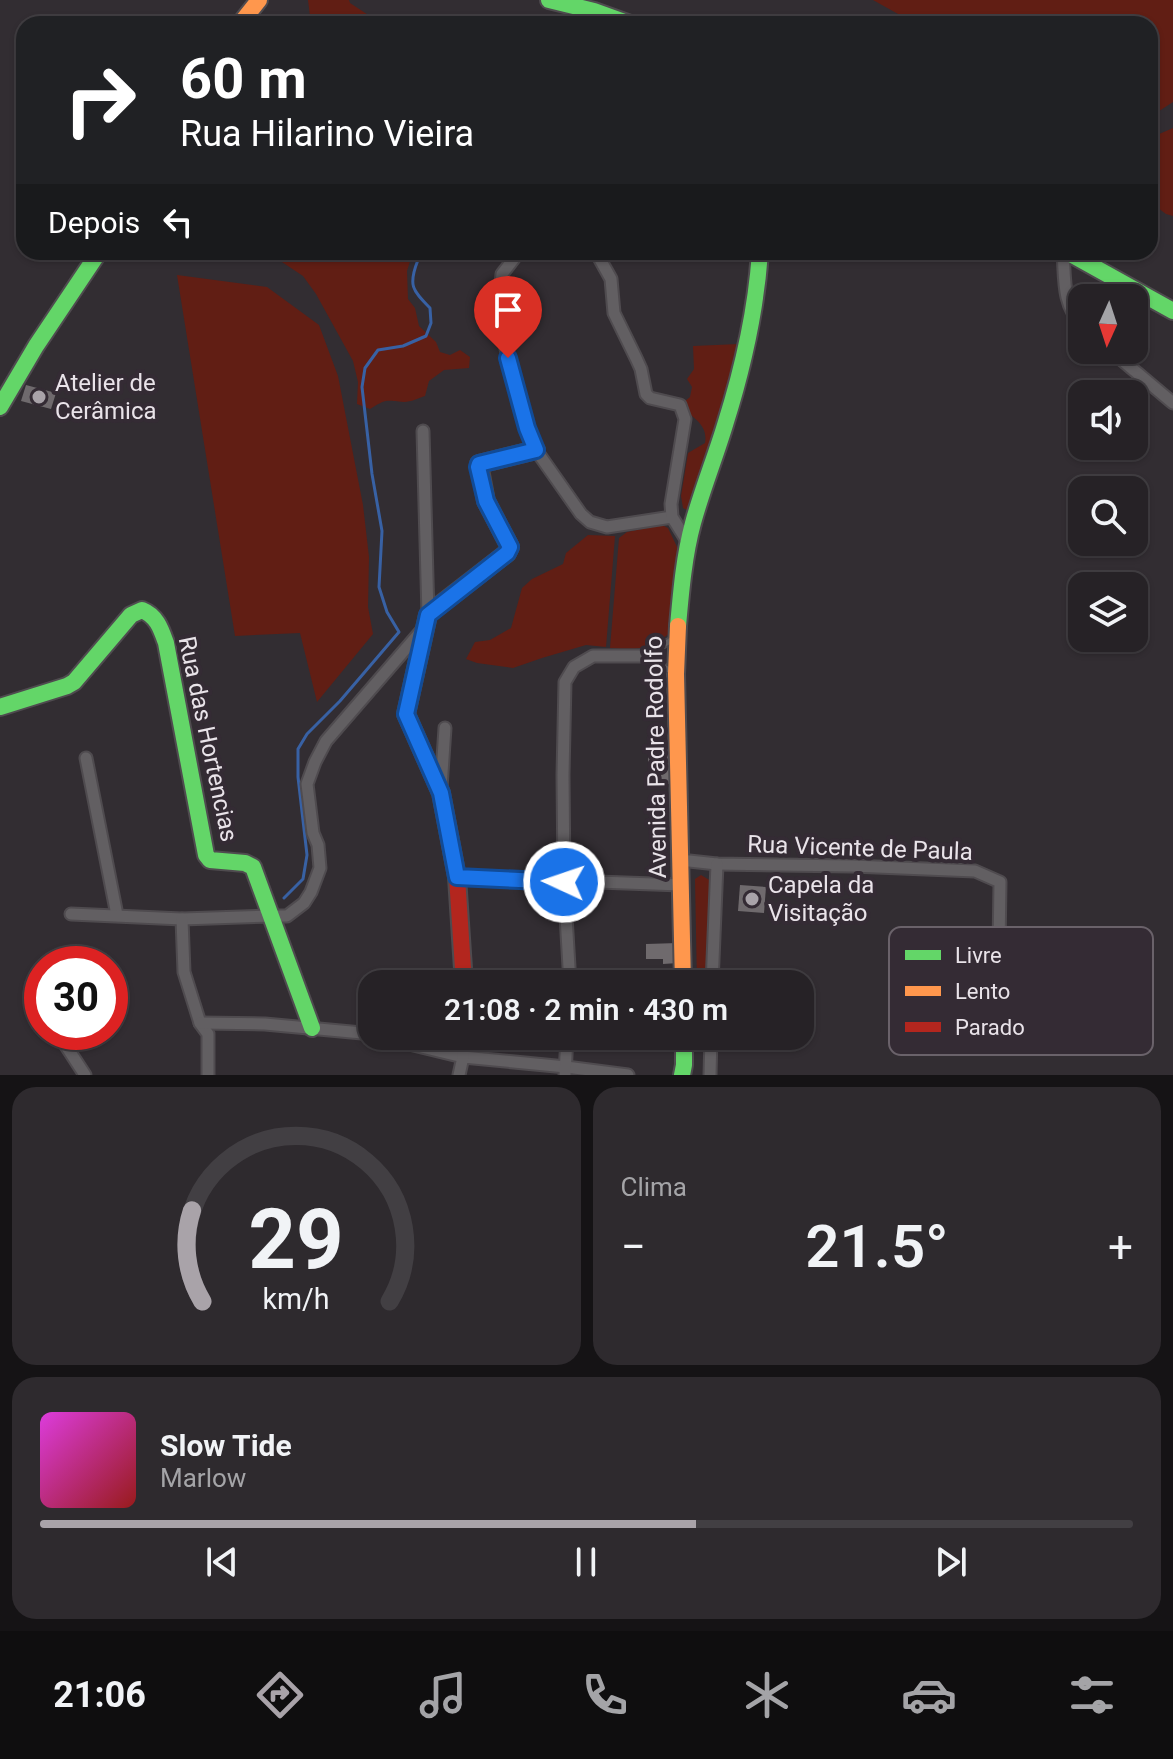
<!DOCTYPE html>
<html lang="pt">
<meta charset="utf-8">
<style>
:root{--surface:#262226;--page:#2e2a2e;--text:#f1f3f6;--muted:#a4a4a7;--line:#423f43;--accent:#a9a3a9}
body{margin:0;font-family:Roboto,sans-serif;background:var(--page);color:var(--text);height:100vh;display:flex;flex-direction:column;font-size:30px;white-space:nowrap}
*{box-sizing:border-box;margin:0}
p{font-size:26px;color:var(--muted)}
.icon{flex:none;width:44px;height:44px;fill:none;stroke:currentColor;stroke-width:2;stroke-linecap:round;stroke-linejoin:round}
.map{position:relative;height:1075px;overflow:hidden}
.side{display:flex;flex-direction:column;gap:12px;padding:12px;background:#151315;flex:1}
.side>*{flex:none}
.top-card{position:absolute;left:16px;top:16px;width:1142px;height:244px;border-radius:24px;box-shadow:0 2px 6px #0004,0 0 0 2px var(--line);background:#202124;color:#fff;overflow:hidden}
.needle{width:52px;rotate:183deg}
.tools{position:absolute;left:1068px;top:284px;display:grid;gap:16px}
.tools a{display:grid;place-items:center;width:80px;height:80px;border-radius:16px;background:var(--surface);box-shadow:0 2px 6px #0004,0 0 0 2px var(--line);font-size:40px}
.speed{position:absolute;left:24px;top:946px;display:flex;gap:16px;font-size:40px;font-weight:700;text-align:center}
.speed>*{display:grid;place-content:center;width:104px;height:104px;border-radius:50%;background:var(--surface);box-shadow:0 2px 6px #0004,0 0 0 2px var(--line);line-height:1}
.speed .limit{border:12px solid #d22;background:#fff;color:#111}
.pin{position:absolute;display:grid;place-items:center;width:68px;height:68px;color:#fff;margin:-82px -34px;border-radius:50% 50% 50% 0;rotate:-45deg;box-shadow:0 0 8px #0007}
.pin .icon{rotate:45deg}
.me{position:absolute;width:88px;margin:-44px;rotate:273deg;stroke-linejoin:round;filter:drop-shadow(0 0 6px #0008)}
.turn{display:flex;align-items:center;gap:28px;height:168px;padding:0 32px;font-size:36px}
.turn .icon{width:104px;height:104px;stroke-width:2.5}
.turn b{display:block;font-size:56px;line-height:68px}
.then{display:flex;align-items:center;height:76px;padding:0 32px;background:#0003;gap:16px;font-size:30px}
.big{font-size:60px;font-weight:600;line-height:1.1}
.side .tile{flex:1;display:flex;flex-direction:column;justify-content:center;gap:12px;min-width:0;padding:0 28px;border-radius:24px;background:var(--page)}
.side .dial{align-items:center;gap:0}
.dial svg{height:208px;overflow:visible;fill:none;stroke:var(--line);stroke-width:7;stroke-linecap:round;text-anchor:middle}
.dial text{fill:var(--text);stroke:none}
.song{display:flex;align-items:center;gap:24px}
.cover{width:96px;height:96px;border-radius:12px;background:linear-gradient(135deg,hsl(300 70% 55%),hsl(0 70% 35%))}
.played{height:8px;border-radius:4px;background:linear-gradient(90deg,var(--accent) 60%,var(--line) 60%)}
.keys{display:flex;justify-content:space-around;direction:ltr}
.heat{display:flex;justify-content:space-between;align-items:center;font-size:44px;direction:ltr}
.side .tiles{flex:1;display:grid;gap:12px;grid-template-columns:1fr 1fr}
.tile:last-child{grid-column:span 2}
.trip{position:absolute;left:358px;top:970px;width:456px;height:80px;border-radius:24px;background:var(--surface);box-shadow:0 2px 6px #0004,0 0 0 2px var(--line);font-weight:600;line-height:80px;text-align:center}
.menu{display:flex;height:128px;justify-content:space-around;align-items:center;background:#0f0e0f;color:var(--muted)}
.menu .icon{width:56px;height:56px}
.menu .on{color:var(--accent)}
.menu b{font-size:36px;color:var(--text)}
.map>svg:first-child{display:block}
.green{fill:#611e14}
.lines{fill:none;stroke-linecap:round;stroke-linejoin:round}
.stream{stroke:#3861a4;stroke-width:3}
.building{fill:#6f6a6d}
.lane-casing{stroke:#4f4b4f;stroke-width:9}
.street-casing{stroke:#4f4b4f;stroke-width:15}
.fast-casing{stroke:#4f4b4f;stroke-width:20}
.slow-casing{stroke:#4f4b4f;stroke-width:20}
.jam-casing{stroke:#4f4b4f;stroke-width:20}
.lane{stroke:#625f62;stroke-width:5}
.street{stroke:#625f62;stroke-width:11}
.fast{stroke:#63d668;stroke-width:16}
.slow{stroke:#ff974d;stroke-width:16}
.jam{stroke:#b3261e;stroke-width:16}
.route-casing{stroke:#114b97;stroke-width:20}
.route{stroke:#1a73e8;stroke-width:14}
.poi-dot{fill:#a9a3a9;stroke:#342b34;stroke-width:3}
.labels{text-anchor:middle;stroke-width:8;stroke-linejoin:round;paint-order:stroke}
.poi-label{font-size:24px;fill:#e9e3e9;stroke:#342b34;text-anchor:start}
.street-label{font-size:24px;fill:#e9e3e9;stroke:#342b34}
.key{fill:#342b34;stroke:#6a626a;stroke-width:2}
.key-label{font-size:22px;fill:#e9e3e9}
</style>
<div class="map">
<svg width="1173" height="1075" viewBox="0 0 1173 1075">
<rect width="100%" height="100%" fill="#322d32"/>
<g class="green">
<path d="M308,0h41l1,3 32,21h-73l1,-8z"/>
<path d="M873,0h300v102l-23,15v-93h-234z"/>
<path d="M1173,128v88l-7,-2 -16,-12v-64z"/>
<path d="M205,252h208l-6,19 1,28 7,9 4,18 17,16 4,10 10,3 10,-5 10,7 -1,11 -25,2 -15,11 -4,15c-6,2 -14,6 -21,6 -18,-1 -16,-4 -34,7l-13,-5 1,-22 -5,-21 -37,-67 -13,-18 -27,-18 -57,-2z"/>
<path d="M177,275l90,12 52,38 19,51 25,129 6,52 -1,50 5,27 -56,68 -17,-69 -65,3z"/>
<path d="M739,344l-45,154 -5,13 -6,-3 -2,-12 7,-43 17,-10c3,-17 -9,-23 -20,-33l-1,-8 6,-5 2,-10 -5,-8 7,-10 -1,-23z"/>
<path d="M662,525l6,3 10,21 -7,83c-23,19 -33,17 -61,16l9,-110 8,-6z"/>
<path d="M588,535l27,1 -9,111 -20,-2 -44,13 -29,10 -36,-5 -11,-4 9,-17 15,-2 21,-12 11,-40 10,-9 31,-15 3,-11z"/>
<path d="M701,875l10,6 -3,103h-11l-2,-105z"/>
</g>
<g class="lines">
<path class="stream" d="M284,898l19,-19 4,-24 -9,-78v-28l9,-15 33,-33 59,-69 -12,-20 -8,-25 3,-56 -10,-57 -10,-87 3,-19 13,-18 25,-4 23,-10 5,-13 -1,-15c-18,-18 -22,-23 -12,-48l-5,-8"/>
</g>
<g class="building">
<path d="M26,385l30,8 -5,16 -30,-8z"/>
<path d="M648,749h25v35h-21l-1,-17 -3,-1z"/>
<path d="M740,885l26,2 -2,26 -26,-2z"/>
<path d="M678,943v20l-15,1v-5h-17v-15z"/>
</g>
<g class="lines">
<g class="lane-casing">
<path id="lane" d="M673,639l-28,17 29,17"/>
</g>
<g class="street-casing">
<g id="street">
<path d="M519,252l-17,22 -4,37 10,47 19,70 9,22 45,64 9,8 17,5 65,-10"/>
<path d="M596,252l15,27 3,34 22,45 5,11 5,25 4,4 30,7 5,14 -14,85 1,13 17,27"/>
<path d="M1063,252c2,25 -1,54 19,72"/>
<path d="M1110,350l63,53"/>
<path d="M423,431l5,184"/>
<path d="M86,758l31,157"/>
<path d="M441,788l4,-60"/>
<path d="M680,860l37,4 135,2 123,5 25,11 -2,132"/>
<path d="M457,877l224,8"/>
<path d="M71,914l111,5 90,-3h15l17,-13 7,-11 9,-24 -2,-23 -5,-12 -6,-49 8,-22 11,-21 96,-111"/>
<path d="M182,919l2,53 16,51 8,11v41"/>
<path d="M570,984l-6,-102 -1,-107 2,-93 9,-15 19,-11h52"/>
<path d="M712,984l5,-120"/>
<path d="M37,1000l5,8"/>
<path d="M200,1023l65,1 97,9 10,2"/>
<path d="M57,1032l28,43"/>
<path d="M376,1036l87,21 103,10 62,8"/>
<path d="M459,1075l4,-18v-21"/>
<path d="M565,1075l2,-39"/>
<path d="M710,1075l1,-39"/>
</g>
</g>
<g class="fast-casing">
<g id="fast">
<path d="M549,0l45,11 36,13"/>
<path d="M1067,252l106,59"/>
<path d="M0,407l36,-61 63,-94"/>
<path d="M436,608l71,-55 3,-6 -24,-46 -7,-37 57,-14"/>
<path d="M678,626c3,-34 6,-70 15,-103 9,-33 22,-65 32,-98 18,-57 31,-113 35,-173"/>
<path d="M0,707l67,-21 7,-4 57,-67 11,-5c15,6 19,19 24,33l40,212 4,5 35,3 8,4 59,161"/>
<path d="M682,1075l2,-10v-29"/>
</g>
</g>
<g class="slow-casing">
<g id="slow">
<path d="M240,24l19,-24"/>
<path d="M678,626l-2,48 7,310"/>
</g>
</g>
<g class="jam-casing">
<path id="jam" d="M436,608l-8,7 -22,99 35,79 16,84 7,107"/>
</g>
<use href="#lane" class="lane"/>
<use href="#street" class="street"/>
<use href="#fast" class="fast"/>
<use href="#slow" class="slow"/>
<use href="#jam" class="jam"/>
</g>
<g class="lines">
<g class="route-casing">
<path id="route" d="M508,358l19,70 9,22 -57,14 -1,3 8,34 24,46 -3,6 -79,62 -22,99 35,79 16,84 107,5"/>
</g>
<use href="#route" class="route"/>
</g>
<g class="poi-dot">
<circle cx="39" cy="397" r="8"/>
<circle cx="752" cy="899" r="8"/>
</g>
<g class="labels">
<g class="poi-label">
<text x="55" y="391">Atelier de<tspan x="55" dy="28">Cerâmica</tspan></text>
<text x="768" y="893">Capela da<tspan x="768" dy="28">Visitação</tspan></text>
</g>
<g class="street-label">
<text transform="translate(208 739) rotate(78)" y="8">Rua das Hortencias</text>
<text transform="translate(656 757) rotate(-91)" y="8">Avenida Padre Rodolfo</text>
<text transform="translate(860 848) rotate(2)" y="8">Rua Vicente de Paula</text>
</g>
</g>
<rect x="889" y="927" width="264" height="128" rx="12" class="key"/>
<rect x="905" y="950" width="36" height="10" fill="#63d668"/>
<rect x="905" y="986" width="36" height="10" fill="#ff974d"/>
<rect x="905" y="1022" width="36" height="10" fill="#b3261e"/>
<g class="key-label">
<text x="955" y="963">Livre</text>
<text x="955" y="999">Lento</text>
<text x="955" y="1035">Parado</text>
</g>
</svg>
<div class="tools">
<a><svg class="needle" viewBox="-14 -14 28 28"><path d="M0-13l5 13h-10z" fill="#e53935"/><path d="M0 13l5-13h-10z" fill="#a4a4a7"/></svg></a>
<a><svg class="icon" aria-label="sound" viewBox="0 0 24 24"><path d="M4 9h4l5-4v14l-5-4H4zM17 9q2 3 0 6"/></svg></a>
<a><svg class="icon" aria-label="search" viewBox="0 0 24 24"><circle cx="10" cy="10" r="6"/><path d="M15 15l6 6"/></svg></a>
<a><svg class="icon" aria-label="layers" viewBox="0 0 24 24"><path d="M12 4l9 5-9 5-9-5zM3 14l9 5 9-5"/></svg></a>
</div>
<div class="speed"><div class="limit">30</div></div>
<div class="pin" style="left:508px;top:358px;background:#d93025"><svg class="icon" aria-label="arrive" viewBox="0 0 24 24"><path d="M6 21V4h12l-3 4 3 4H6"/></svg></div>
<svg class="me" style="left:564px;top:882px" viewBox="-20 -20 40 40"><circle r="17" fill="#1a73e8" stroke="#fff" stroke-width="3"/><path d="M0-11L8 9 0 5-8 9z" fill="#fff"/></svg>
<div class="trip">21:08 · 2 min · 430 m</div>
<div class="top-card">
<div class="turn"><svg class="icon" aria-label="right" viewBox="0 0 24 24"><path d="M7 20v-9h11M14 6l5 5-5 5"/></svg><div><b>60 m</b>Rua Hilarino Vieira</div></div>
<div class="then">Depois<svg class="icon" aria-label="left" viewBox="0 0 24 24"><path d="M17 20v-9H6M10 6l-5 5 5 5"/></svg></div>
</div>
</div>
<section class="side">
<div class="tiles">
<div class="tile dial"><svg viewBox="0 0 100 80">
<path d="M14 69A42 42 0 1 1 86 69"/>
<path d="M14 69A42 42 0 0 1 10 34" stroke="#a9a3a9"/>
<text x="50" y="56" font-size="32" font-weight="700">29</text>
<text x="50" y="72" font-size="11">km/h</text>
</svg></div>
<div class="tile"><p>Clima</p>
<div class="heat"><a>−</a><b class="big">21.5°</b><a>+</a></div>
</div>
<div class="tile">
<div class="song"><i class="cover"></i><div><b>Slow Tide</b><p>Marlow</p></div></div>
<div class="played"></div>
<div class="keys"><svg class="icon" aria-label="previous" viewBox="0 0 24 24"><path d="M18 5L8 12l10 7zM5 5v14"/></svg><svg class="icon" aria-label="pause" viewBox="0 0 24 24"><path d="M8 5v14M16 5v14"/></svg><svg class="icon" aria-label="next" viewBox="0 0 24 24"><path d="M6 5l10 7-10 7zM19 5v14"/></svg></div>
</div>
</div>
</section>
<nav class="menu">
<b>21:06</b>
<svg class="icon on" aria-label="directions" viewBox="0 0 24 24"><path d="M12 3l9 9-9 9-9-9zM9 14v-3h6M13 9l2 2-2 2"/></svg>
<svg class="icon" aria-label="music" viewBox="0 0 24 24"><path d="M9 18V5l10-2v13"/><circle cx="6" cy="18" r="3"/><circle cx="16" cy="16" r="3"/></svg>
<svg class="icon" aria-label="phone" viewBox="0 0 24 24"><path d="M5 4h4l2 5-3 2q2 4 5 5l2-3 5 2v4C11 20 4 13 5 4z"/></svg>
<svg class="icon" aria-label="climate" viewBox="0 0 24 24"><path d="M12 3v18M4 7l16 10M4 17L20 7"/></svg>
<svg class="icon" aria-label="car" viewBox="0 0 24 24"><path d="M5 17H2v-5l4-1 3-4h7l3 4 3 1v5h-3M9 17h6M6 11h13"/><circle cx="7" cy="17" r="2"/><circle cx="17" cy="17" r="2"/></svg>
<svg class="icon" aria-label="filters" viewBox="0 0 24 24"><path d="M4 7h16M4 17h16"/><circle cx="9" cy="7" r="2"/><circle cx="15" cy="17" r="2"/></svg>
</nav>
